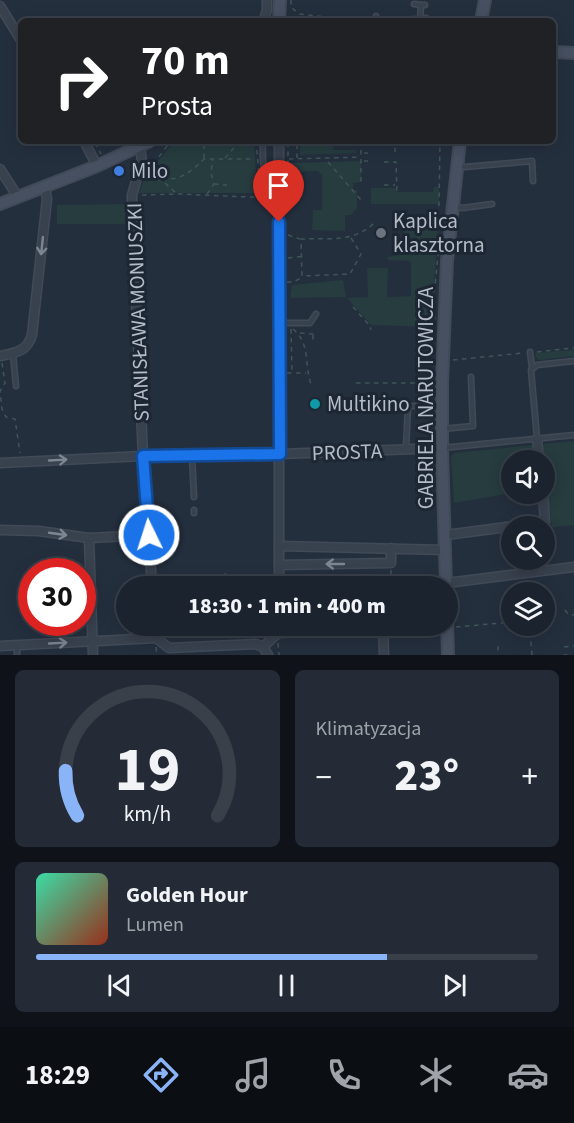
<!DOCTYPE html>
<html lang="pl">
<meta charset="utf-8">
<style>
:root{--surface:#1b232e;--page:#242b36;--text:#f1f3f6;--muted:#a0a4aa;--line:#39404a;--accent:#8ab4f8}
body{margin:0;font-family:"Source Sans 3",sans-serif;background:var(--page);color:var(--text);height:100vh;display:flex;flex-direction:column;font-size:22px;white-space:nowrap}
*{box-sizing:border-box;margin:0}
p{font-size:20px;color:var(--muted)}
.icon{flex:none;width:33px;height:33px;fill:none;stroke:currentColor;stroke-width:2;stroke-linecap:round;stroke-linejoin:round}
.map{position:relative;height:655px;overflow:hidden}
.details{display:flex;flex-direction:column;gap:15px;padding:15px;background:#0f1319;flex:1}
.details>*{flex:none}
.top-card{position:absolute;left:18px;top:18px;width:538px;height:126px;border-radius:9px;box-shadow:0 3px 15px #0003,0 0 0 2px var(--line);background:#202124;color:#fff;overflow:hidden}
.buttons{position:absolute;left:501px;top:450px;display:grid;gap:12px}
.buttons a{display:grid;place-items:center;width:54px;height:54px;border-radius:50%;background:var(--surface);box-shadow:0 3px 15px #0003,0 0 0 2px var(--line);font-size:30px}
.speed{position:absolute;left:18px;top:558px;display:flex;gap:12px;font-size:30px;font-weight:700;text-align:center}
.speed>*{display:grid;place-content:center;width:78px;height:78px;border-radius:50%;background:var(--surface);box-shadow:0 3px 15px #0003,0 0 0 2px var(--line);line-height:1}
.speed .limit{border:9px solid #d22;background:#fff;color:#111}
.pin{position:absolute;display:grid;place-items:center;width:51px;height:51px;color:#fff;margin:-62px -26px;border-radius:50% 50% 50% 0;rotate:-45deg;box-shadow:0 0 6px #0007}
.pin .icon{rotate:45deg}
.me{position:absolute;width:66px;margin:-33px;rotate:356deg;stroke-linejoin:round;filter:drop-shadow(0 0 4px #0008)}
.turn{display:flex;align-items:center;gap:21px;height:126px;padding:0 24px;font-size:27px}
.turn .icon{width:78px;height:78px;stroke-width:2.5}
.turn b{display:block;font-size:42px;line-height:51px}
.big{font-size:45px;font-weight:800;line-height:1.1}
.details .card{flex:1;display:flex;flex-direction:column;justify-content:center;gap:9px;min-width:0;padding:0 21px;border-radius:9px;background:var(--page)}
.details .dial{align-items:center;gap:0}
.dial svg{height:156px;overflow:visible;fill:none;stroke:var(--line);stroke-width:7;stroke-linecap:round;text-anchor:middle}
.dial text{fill:var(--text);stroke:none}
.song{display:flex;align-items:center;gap:18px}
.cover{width:72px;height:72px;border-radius:9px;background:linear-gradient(135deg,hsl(160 70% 55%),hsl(10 70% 35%))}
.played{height:6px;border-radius:3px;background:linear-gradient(90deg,var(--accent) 70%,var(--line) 70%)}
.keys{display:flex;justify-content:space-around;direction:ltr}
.heat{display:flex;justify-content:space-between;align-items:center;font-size:33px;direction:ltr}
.details .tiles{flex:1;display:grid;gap:15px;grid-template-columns:1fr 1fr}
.card:last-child{grid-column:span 2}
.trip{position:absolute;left:116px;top:576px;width:342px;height:60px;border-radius:30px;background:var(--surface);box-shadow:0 3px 15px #0003,0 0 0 2px var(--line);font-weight:800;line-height:60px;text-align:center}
.tabs{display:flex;height:96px;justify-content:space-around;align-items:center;background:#0b0e12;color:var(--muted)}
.tabs .icon{width:42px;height:42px}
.tabs .selected{color:var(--accent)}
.tabs b{font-size:27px;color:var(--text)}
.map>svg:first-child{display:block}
.green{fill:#263c3f}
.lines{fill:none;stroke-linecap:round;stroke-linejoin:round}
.lane-casing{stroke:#414a57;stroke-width:7}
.street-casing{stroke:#414a57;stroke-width:11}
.secondary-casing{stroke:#414a57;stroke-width:14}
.path{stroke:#3f5557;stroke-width:1.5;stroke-dasharray:4.5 4.5;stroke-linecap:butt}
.lane{stroke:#38414e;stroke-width:4}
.street{stroke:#38414e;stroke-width:8}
.secondary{stroke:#465061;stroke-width:10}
.oneway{stroke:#7c8592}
.route-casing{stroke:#114b97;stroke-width:15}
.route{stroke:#1a73e8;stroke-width:10}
.shop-dot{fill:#3f7fe0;stroke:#1d2633;stroke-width:2}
.worship-dot{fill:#6b7280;stroke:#1d2633;stroke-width:2}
.culture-dot{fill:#0f9aa8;stroke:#1d2633;stroke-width:2}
.labels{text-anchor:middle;stroke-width:6;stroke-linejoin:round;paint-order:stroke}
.poi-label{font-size:21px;fill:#b4bcc9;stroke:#1d2633;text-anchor:start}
.street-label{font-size:21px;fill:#b4bcc9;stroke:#1d2633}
</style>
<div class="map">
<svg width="574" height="655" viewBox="0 0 574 655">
<rect width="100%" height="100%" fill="#242f3e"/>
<g class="green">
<path d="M174,141h80l3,52h-118l5,-14z"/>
<path d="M300,141h33v9h23v3l-56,2z"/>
<path d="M361,161v21l-8,1v7h4v18l-6,7h-6v16l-33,-1 1,-20h9v-35l-4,-4 -28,1v-9z"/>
<path d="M434,187h5v17h-68v-16h24l2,4h36z"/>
<path d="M125,204v20h-68v-19z"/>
<path d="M404,229h34l-7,98 -60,-2 -24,-27 21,-1 -1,-29h21l-1,29 24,-1v-35l-23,-1 -1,-3 19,-3z"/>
<path d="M343,280l3,17 -56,1 2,-13z"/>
<path d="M574,350v6l-35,4 -4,-4 1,-3z"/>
<path d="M574,441v84l-22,2 -6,-39h-1l-1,-28h-32l-1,33 -57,10 -3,-46 3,-4z"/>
</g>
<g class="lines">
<g class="lane-casing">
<g id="lane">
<path d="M414,4l7,1"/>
<path d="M376,21v-5"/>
<path d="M414,21v-2"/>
<path d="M420,21l1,-16h4"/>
<path d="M426,21v-3"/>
<path d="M263,141c0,15 -4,36 16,37"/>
<path d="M458,165l7,2 67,-6 1,20"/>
<path d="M456,207l7,1 29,-4"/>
<path d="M280,323h30l6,-9"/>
<path d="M530,352l2,15"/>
<path d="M13,354l3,32"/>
<path d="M442,429l31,-3 -2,-49"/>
<path d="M537,438l-6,-68 6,-5 37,-4"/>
<path d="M442,448l132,-13"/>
<path d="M406,449l2,-43h33"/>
<path d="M192,456l2,41"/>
<path d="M194,510v3"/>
<path d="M17,646v9"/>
</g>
</g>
<g class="street-casing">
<g id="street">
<path d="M0,6l21,34"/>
<path d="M264,21l3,-12v-9"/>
<path d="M84,141l13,25"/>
<path d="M140,147l2,14 -10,34v12l11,249 9,130"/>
<path d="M0,169l18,28"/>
<path d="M0,356c15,-3 27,-4 32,-21l15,-136 -2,-11"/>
<path d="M537,439l2,21"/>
<path d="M0,463l143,-7 137,-2 162,-6"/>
<path d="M0,530l39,1 50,7 60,-3"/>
<path d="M446,535l99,-13 -2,-28"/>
<path d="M89,538l4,117"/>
<path d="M279,546l167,4"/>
<path d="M279,565l112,-2v-15"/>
<path d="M447,583l127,-16"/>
<path d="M279,586v-445"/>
<path d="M155,626l1,12"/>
<path d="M383,627l1,28"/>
<path d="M278,633l154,-7"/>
<path d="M156,638l13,10 87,-4 7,3 5,8"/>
<path d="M0,646l156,-8"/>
<path d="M263,647l15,-14"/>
</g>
</g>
<g class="secondary-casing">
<g id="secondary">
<path d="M279,21l1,-21"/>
<path d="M481,21l4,-21"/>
<path d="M554,52l20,1"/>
<path d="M0,204l97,-38 53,-25"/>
<path d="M448,655l-6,-207v-65l5,-122 13,-120"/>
</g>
</g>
<g class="path">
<path d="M291,0v7l8,7 63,7"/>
<path d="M298,21l1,-6"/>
<path d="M256,141l4,44 10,11"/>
<path d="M361,141v41"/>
<path d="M95,143l6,11"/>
<path d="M395,152v-11"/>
<path d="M364,153h4"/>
<path d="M204,158v-17"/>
<path d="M225,158l15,-17"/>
<path d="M297,158v-17"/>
<path d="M289,159l72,-2"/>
<path d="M364,161h4"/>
<path d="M328,162l34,39"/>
<path d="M384,162h12l1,30"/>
<path d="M148,171l23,-30"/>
<path d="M145,173c27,12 40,5 59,-14h51"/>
<path d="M157,179l8,4 12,11"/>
<path d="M214,184l13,1"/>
<path d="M384,185h11"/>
<path d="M288,192v-51"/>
<path d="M207,194l7,-10 -3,-11 2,-14"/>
<path d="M142,195l38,-1 92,4"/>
<path d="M439,206l1,-65"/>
<path d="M288,235l12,4"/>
<path d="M351,238l10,16 -11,20 -48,2 -1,-37c27,-1 54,4 74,-17"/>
<path d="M288,258l18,-2"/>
<path d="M287,282h7l8,-5"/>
<path d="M353,307l17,19 1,4"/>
<path d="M435,319l-1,-23 7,-71"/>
<path d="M291,329l1,43"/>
<path d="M293,329c18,15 11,36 18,55"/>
<path d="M300,333l14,1"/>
<path d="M313,335v9"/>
<path d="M537,352l37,-4"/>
<path d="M453,360l70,-7"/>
<path d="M2,363l3,20 -5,8 2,18 4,8 9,2 5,34"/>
<path d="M287,373h19"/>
<path d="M356,383h77"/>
<path d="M391,570v16"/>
<path d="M225,573v13"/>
<path d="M565,610l3,4 6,1"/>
<path d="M525,626l5,5"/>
<path d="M456,627l56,-5"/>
<path d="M538,629l7,-2"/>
<path d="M165,634l103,-4"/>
<path d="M278,643l1,12"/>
<path d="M498,646v7"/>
<path d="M156,647l1,8"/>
<path d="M564,647l10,-1"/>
<path d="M532,655l-2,-24 16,-1"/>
<path d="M563,655h6"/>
</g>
<use href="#lane" class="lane"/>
<use href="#street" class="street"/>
<use href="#secondary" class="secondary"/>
</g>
<defs><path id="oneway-shaft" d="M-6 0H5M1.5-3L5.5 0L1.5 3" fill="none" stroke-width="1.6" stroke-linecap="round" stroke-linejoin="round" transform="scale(1.5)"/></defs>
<g class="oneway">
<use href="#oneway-shaft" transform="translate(42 246) rotate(96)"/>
<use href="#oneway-shaft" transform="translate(58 460) rotate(-3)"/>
<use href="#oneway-shaft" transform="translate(58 534) rotate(8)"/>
<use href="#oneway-shaft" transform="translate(335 564) rotate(180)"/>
<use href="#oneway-shaft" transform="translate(58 643) rotate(-3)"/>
</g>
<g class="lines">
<g class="route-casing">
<path id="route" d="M149,535l-6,-79 137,-2 -1,-232"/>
</g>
<use href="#route" class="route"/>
</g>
<circle class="shop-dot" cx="119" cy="171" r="6"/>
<circle class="worship-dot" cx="381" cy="233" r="6"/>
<circle class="culture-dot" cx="315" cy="404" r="6"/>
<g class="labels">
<g class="poi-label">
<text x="131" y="178">Milo</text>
<text x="393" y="228">Kaplica<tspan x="393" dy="24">klasztorna</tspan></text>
<text x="327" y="411">Multikino</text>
</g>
<g class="street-label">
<text transform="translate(138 312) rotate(-92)" y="7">STANISŁAWA MONIUSZKI</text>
<text transform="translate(426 398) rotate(-90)" y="7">GABRIELA NARUTOWICZA</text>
<text transform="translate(347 452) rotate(-2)" y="7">PROSTA</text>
</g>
</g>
</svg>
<div class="buttons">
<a><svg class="icon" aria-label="sound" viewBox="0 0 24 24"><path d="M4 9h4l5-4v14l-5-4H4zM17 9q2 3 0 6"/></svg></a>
<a><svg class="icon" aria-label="search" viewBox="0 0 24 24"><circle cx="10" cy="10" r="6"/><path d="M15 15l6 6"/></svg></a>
<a><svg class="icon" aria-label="layers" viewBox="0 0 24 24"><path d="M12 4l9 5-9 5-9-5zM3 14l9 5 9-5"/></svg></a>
</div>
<div class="speed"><div class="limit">30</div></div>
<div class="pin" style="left:279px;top:222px;background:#d93025"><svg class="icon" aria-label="arrive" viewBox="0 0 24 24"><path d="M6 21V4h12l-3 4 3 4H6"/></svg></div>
<svg class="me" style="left:149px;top:535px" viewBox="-20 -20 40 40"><circle r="17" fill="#1a73e8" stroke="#fff" stroke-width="3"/><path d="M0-11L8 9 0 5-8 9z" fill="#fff"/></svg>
<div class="trip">18:30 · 1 min · 400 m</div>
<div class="top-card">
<div class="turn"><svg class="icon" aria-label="right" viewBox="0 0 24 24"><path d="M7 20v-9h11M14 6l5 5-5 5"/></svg><div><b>70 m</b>Prosta</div></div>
</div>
</div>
<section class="details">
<div class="tiles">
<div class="card dial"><svg viewBox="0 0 100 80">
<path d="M14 69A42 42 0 1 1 86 69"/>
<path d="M14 69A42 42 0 0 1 8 46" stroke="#8ab4f8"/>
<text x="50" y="56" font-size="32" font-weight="700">19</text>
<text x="50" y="72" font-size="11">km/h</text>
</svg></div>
<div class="card"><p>Klimatyzacja</p>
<div class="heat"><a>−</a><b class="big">23°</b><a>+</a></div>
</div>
<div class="card">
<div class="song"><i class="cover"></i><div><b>Golden Hour</b><p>Lumen</p></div></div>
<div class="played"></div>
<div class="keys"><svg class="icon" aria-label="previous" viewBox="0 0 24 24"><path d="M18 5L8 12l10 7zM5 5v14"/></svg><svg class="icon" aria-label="pause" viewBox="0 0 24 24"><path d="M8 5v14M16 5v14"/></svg><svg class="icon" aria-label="next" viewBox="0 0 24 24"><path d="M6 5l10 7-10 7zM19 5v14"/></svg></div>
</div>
</div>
</section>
<nav class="tabs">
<b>18:29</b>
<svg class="icon selected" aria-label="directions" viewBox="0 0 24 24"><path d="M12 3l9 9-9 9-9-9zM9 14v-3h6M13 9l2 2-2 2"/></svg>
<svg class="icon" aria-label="music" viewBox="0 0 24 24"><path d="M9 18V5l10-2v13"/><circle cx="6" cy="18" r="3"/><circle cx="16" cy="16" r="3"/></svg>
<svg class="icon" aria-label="phone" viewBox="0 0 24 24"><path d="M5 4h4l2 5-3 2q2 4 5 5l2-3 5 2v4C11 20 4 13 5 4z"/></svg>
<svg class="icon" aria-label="climate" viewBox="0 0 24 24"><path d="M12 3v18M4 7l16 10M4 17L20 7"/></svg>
<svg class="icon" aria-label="car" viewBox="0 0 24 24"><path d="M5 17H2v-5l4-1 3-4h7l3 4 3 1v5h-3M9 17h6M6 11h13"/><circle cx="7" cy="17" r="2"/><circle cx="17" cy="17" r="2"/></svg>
</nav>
